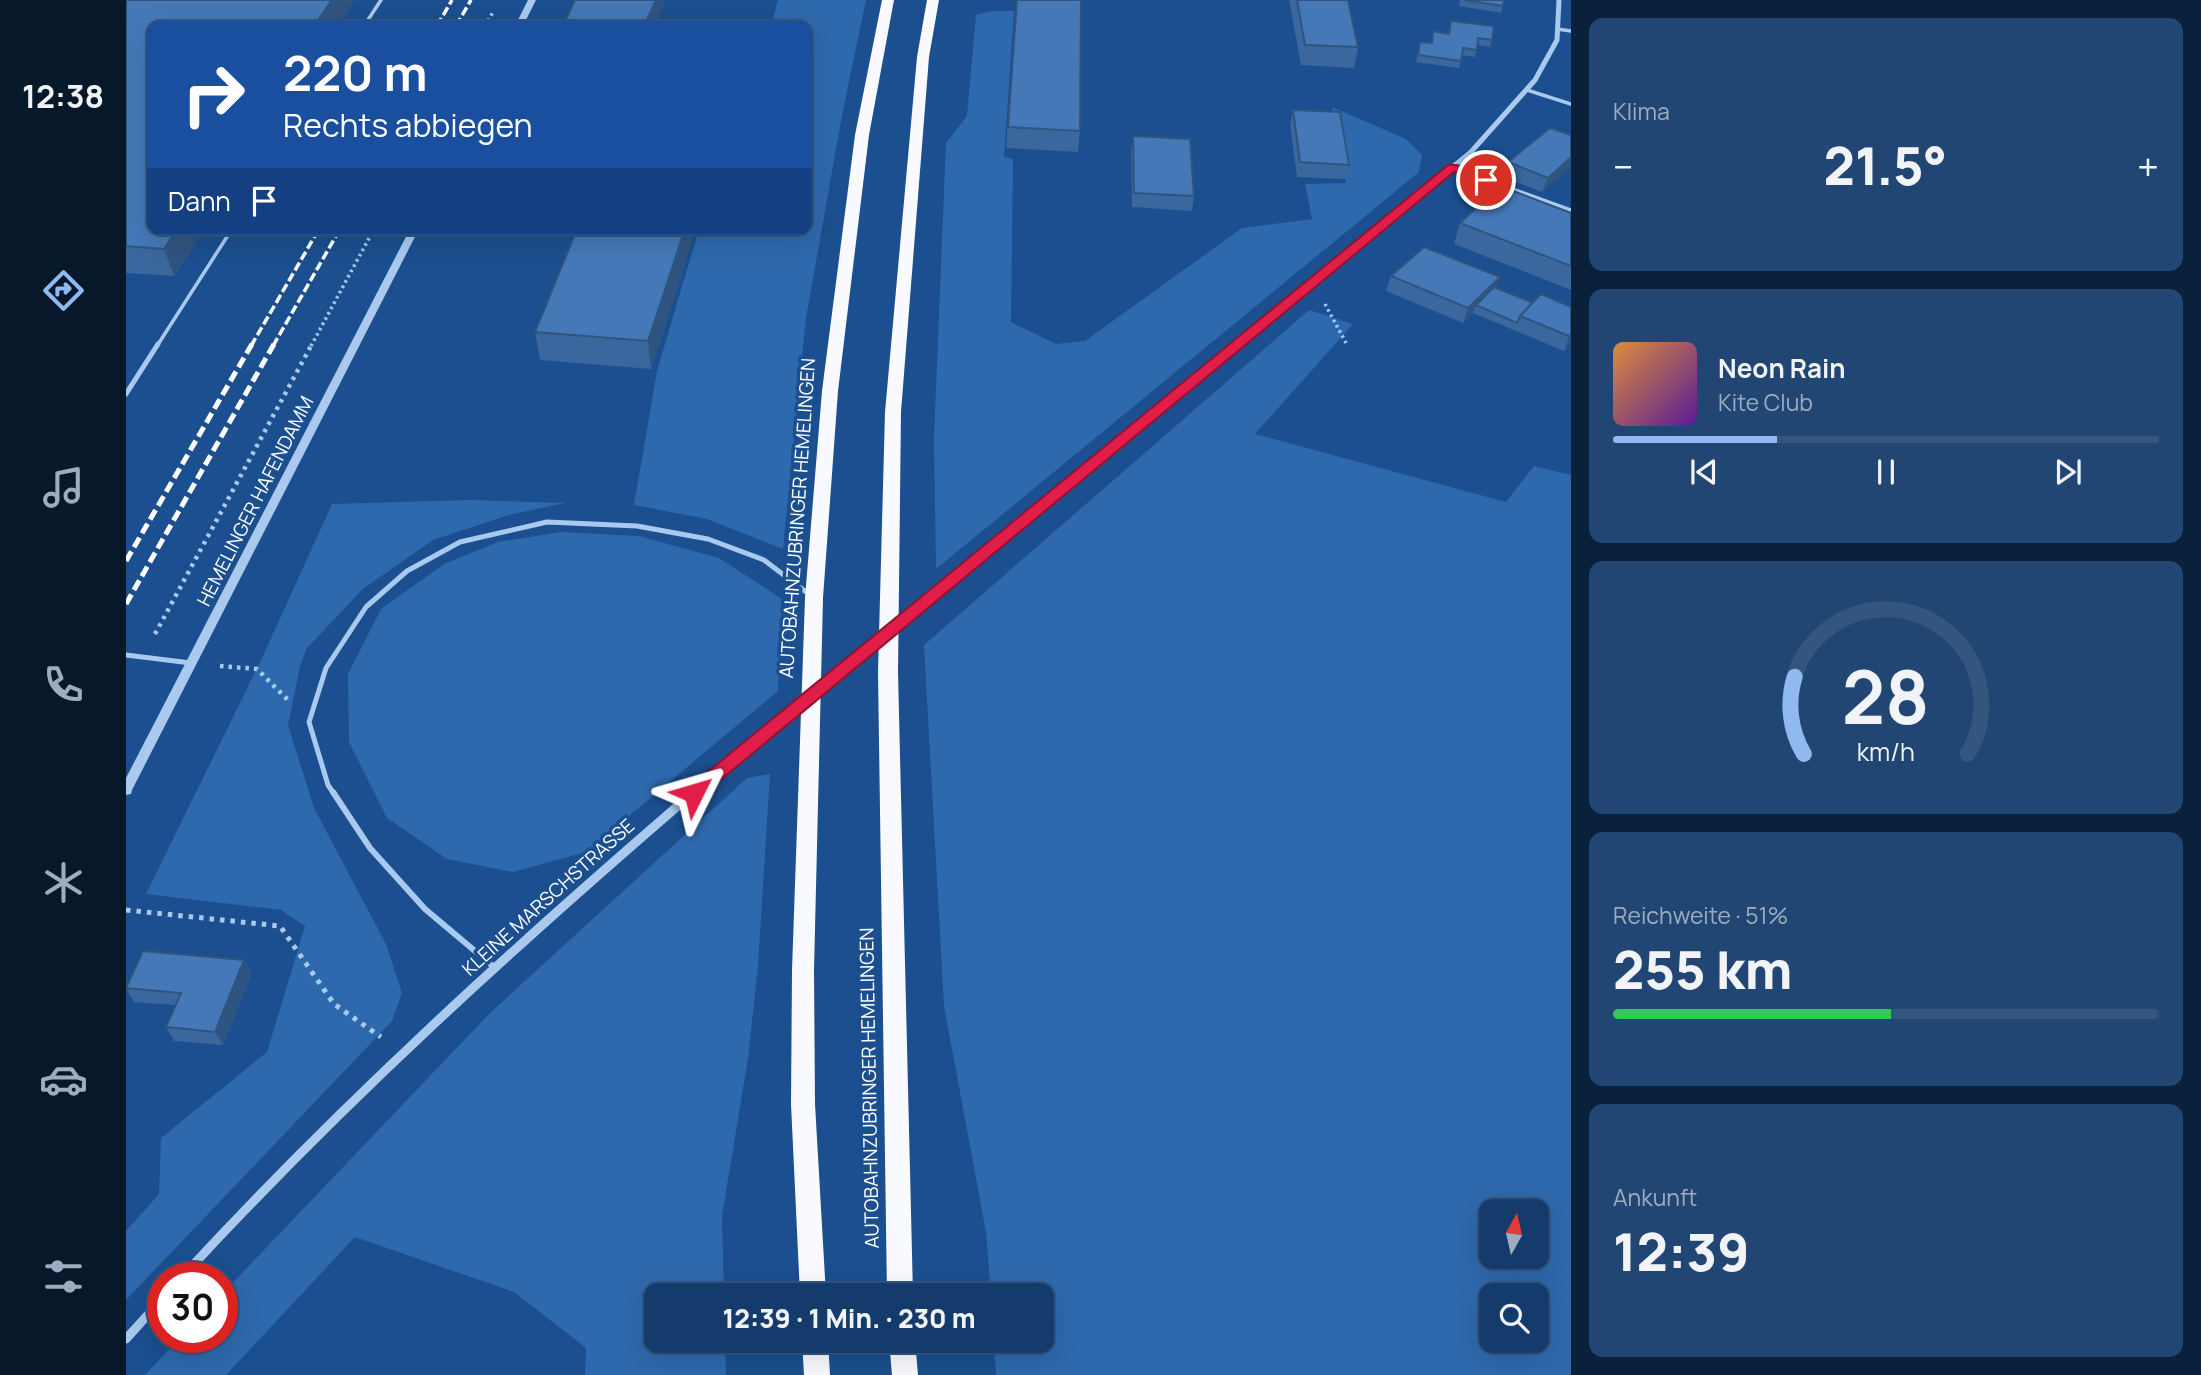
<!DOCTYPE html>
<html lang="de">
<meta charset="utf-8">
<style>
:root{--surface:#143b6b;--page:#214673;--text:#f1f3f6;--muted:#9dadc1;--line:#33557e;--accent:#90b9f0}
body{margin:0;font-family:Manrope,sans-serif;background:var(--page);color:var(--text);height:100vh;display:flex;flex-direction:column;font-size:26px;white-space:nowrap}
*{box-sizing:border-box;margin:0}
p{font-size:23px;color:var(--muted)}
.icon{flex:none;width:38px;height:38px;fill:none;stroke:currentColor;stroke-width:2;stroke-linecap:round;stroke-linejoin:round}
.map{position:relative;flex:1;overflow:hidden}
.drawer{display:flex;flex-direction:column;gap:18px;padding:18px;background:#0b203b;width:630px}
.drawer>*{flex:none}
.banner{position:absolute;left:21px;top:21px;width:665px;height:214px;border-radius:14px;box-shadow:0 7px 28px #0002,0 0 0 2px var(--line);background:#1a4fa0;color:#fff;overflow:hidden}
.needle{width:46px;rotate:8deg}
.tools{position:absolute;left:1353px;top:1199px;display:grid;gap:14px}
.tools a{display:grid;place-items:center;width:70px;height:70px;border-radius:14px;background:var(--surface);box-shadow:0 7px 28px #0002,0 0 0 2px var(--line);font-size:35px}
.speed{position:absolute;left:21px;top:1262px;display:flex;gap:14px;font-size:35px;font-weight:700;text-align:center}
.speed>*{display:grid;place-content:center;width:91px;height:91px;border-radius:50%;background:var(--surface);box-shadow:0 7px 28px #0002,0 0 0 2px var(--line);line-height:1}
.speed .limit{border:10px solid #d22;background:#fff;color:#111}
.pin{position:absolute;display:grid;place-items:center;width:60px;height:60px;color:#fff;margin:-30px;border:4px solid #fff;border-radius:50%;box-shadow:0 2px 7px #0007}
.me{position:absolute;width:77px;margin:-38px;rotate:50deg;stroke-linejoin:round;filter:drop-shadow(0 0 5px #0008)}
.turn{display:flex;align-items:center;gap:24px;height:147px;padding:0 21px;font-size:32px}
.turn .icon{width:91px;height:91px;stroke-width:2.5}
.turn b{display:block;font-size:49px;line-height:60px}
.then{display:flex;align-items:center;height:66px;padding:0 21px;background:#0003;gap:14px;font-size:26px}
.big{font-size:52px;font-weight:800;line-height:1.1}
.drawer .tile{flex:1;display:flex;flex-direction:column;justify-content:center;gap:10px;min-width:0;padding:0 24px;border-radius:14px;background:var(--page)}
.drawer .dial{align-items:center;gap:0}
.dial svg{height:182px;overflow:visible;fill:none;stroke:var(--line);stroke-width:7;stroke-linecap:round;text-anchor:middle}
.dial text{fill:var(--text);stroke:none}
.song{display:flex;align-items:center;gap:21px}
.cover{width:84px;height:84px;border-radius:10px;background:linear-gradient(135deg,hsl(30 70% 55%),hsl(270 70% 35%))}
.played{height:7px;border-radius:4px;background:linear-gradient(90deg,var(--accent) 30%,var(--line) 30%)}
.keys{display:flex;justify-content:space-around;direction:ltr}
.heat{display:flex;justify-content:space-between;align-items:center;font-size:38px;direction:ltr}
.charge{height:10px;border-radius:5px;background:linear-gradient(90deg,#34c759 51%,var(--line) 0)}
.trip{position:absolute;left:518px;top:1283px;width:410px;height:70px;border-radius:14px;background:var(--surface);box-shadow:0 7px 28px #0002,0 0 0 2px var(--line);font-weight:800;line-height:70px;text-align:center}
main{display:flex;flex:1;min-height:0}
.tabs{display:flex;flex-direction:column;width:126px;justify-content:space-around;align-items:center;background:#08182b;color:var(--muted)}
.tabs .icon{width:49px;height:49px}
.tabs .active{color:var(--accent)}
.tabs b{font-size:32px;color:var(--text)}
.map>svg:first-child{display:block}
.green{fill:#2e69ad;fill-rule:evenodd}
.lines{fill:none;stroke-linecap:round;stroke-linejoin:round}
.path-far2{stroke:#a9c9ee;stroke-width:3.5;stroke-dasharray:2.5 3.5;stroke-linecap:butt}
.path-far1{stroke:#a9c9ee;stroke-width:4.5;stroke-dasharray:3.5 5;stroke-linecap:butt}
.path{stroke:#a9c9ee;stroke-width:5;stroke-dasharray:4.5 6;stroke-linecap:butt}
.service-far2{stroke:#a9c9ee;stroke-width:3.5}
.service-far1{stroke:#a9c9ee;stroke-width:5}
.service{stroke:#a9c9ee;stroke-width:6}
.minor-far2{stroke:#a9c9ee;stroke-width:5}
.minor-far1{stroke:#a9c9ee;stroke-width:6}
.minor{stroke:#a9c9ee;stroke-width:9}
.tertiary{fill:#a9c9ee;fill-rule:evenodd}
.trunk{fill:#f8faff;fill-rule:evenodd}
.rail-far1{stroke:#fff;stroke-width:3.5;stroke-dasharray:9 3.5;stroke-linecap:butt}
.rail{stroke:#fff;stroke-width:5;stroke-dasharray:11 5;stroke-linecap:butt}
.minor-bridge{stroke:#a9c9ee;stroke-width:6}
.wall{fill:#3a679d}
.shaded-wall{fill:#305480}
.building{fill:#4478b7;stroke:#305480;stroke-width:2}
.route{fill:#e11d48;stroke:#92132f;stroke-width:2}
.labels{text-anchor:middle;stroke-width:7;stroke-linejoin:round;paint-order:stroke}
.street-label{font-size:19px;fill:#fff;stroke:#1b4f8f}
</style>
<main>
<nav class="tabs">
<b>12:38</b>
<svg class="icon active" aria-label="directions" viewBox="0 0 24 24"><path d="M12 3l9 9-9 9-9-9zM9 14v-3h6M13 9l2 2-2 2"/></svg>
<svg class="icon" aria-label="music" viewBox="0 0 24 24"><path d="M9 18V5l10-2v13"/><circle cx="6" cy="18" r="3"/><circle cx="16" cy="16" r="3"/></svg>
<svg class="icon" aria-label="phone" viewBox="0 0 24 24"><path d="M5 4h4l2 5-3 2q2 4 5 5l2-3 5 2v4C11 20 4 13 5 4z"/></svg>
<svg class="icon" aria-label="climate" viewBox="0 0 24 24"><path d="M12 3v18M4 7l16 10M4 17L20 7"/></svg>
<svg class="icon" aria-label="car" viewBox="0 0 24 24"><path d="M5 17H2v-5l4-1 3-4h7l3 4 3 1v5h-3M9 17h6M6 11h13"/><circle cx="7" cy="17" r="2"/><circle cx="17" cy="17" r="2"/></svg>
<svg class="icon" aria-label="filters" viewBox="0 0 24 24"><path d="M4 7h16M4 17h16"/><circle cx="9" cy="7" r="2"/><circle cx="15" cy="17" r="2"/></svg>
</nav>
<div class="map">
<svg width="1445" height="1375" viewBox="0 0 1445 1375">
<rect width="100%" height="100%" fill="#1b4f8f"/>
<g class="green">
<path d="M652,0h88l-23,110 -37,208 -23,231 -76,-30 -73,-14 23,-134 42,-142h108v-203h-36z"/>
<path d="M865,11h23l-10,146 9,2 -2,163 45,22 29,-3 157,-113 70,-9 -7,-35 41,-1 -14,-76 74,32 16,16 -3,17 -483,397 -2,-131 12,-295 21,-27 9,-101z"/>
<path d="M1183,310l44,14 -98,110 251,68 28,-36 37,9v900h-575l-2,-34 47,-1v-45h-50l-5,-63 -42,-226 -20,-361zM1410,1211v45h-45v-45zM1410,1295v45h-45v-45z"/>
<path d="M344,500l95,3 -56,12 -76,25 -70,49 -56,59 -7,18 -12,59 26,83 72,136 16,49 -10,28 -266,279v-69l33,-37 2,-56 106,-86 38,-126 -24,-16 -135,-16 116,-236 70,-154z"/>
<path d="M435,532l78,4 80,22 63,41 -4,92 -192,161 -73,20 -66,-13 -60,-41 -38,-76 -1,-68 33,-65 63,-45 54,-22z"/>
<path d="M644,774l-12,192 -10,92 -26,158 2,79h-68v45l69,1 1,34h-141l1,-27 -72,-56 -159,-55 -129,138h-81l36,-38h41v-43l268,-281 257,-235z"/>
</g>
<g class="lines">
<g class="path-far2">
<path d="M359,26l8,-14"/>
<path d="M1199,304l21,39"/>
<path d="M185,346l63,-117"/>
</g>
<g class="path-far1">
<path d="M29,634l157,-290"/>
<path d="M94,666l37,3 32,32"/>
</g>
<path class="path" d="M0,910l154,16 54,78 47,33"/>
<g class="service-far2">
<path d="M238,26l17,-26"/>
<path d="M1431,29l14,2"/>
<path d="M1401,90l44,14"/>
<path d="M1326,167l119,43"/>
<path d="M31,346l75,-117"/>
</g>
<g class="service-far1">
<path d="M0,394l32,-50"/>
<path d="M0,655l65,8"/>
<path d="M208,794l-6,-9 -19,-63 17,-54 40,-61 41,-36 53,-29 87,-20 90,4 71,13 56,21 46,35"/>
</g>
<path class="service" d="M207,792l37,56 55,61 69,58"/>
<path class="minor-far2" d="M1109,346l236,-194 64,-72 22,-40 2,-40"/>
<path class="minor-far1" d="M863,547l248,-203"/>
<g class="minor">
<path d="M55,1278c160,-174 334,-332 513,-486"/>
<path d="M0,1339l37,-41"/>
</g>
<g class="tertiary">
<path d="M402,0h8l-13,26h-8z"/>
<path d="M284,229h9l-287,561 -1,4 -5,1v-17z"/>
</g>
<g class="trunk">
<path d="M756,0h12l-25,135 -31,256 -15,207 -9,372 1,134 11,191h-26l-9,-191 1,-134 13,-372 17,-207 33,-256z"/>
<path d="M801,0h12l-10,57 -28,355 -3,260 15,623h-26l-9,-623 7,-260 32,-355z"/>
<path d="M676,1340h26l2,35h-26z"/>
<path d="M763,1340h26l3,35h-26z"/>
</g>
<g class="rail-far1">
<path d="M311,26l15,-26"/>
<path d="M330,26l15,-26"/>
<path d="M125,346l68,-117"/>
<path d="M147,346l67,-117"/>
</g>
<g class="rail">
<path d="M0,561l126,-217"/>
<path d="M0,604l148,-260"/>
</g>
<path class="minor-bridge" d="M568,792l295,-245"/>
</g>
<g class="wall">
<path d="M0,0h228l-17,26h-185v203h52l-30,47 -48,-3z"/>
<path d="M891,0l63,131 -2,21 -72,-4z"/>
<path d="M1163,0h59l10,47 -4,21 -53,-3z"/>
<path d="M1334,0h44l-3,13 -42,-7z"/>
<path d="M1325,21l41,19 -2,7 -13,-2 -2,12 -13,-2 -3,13 -43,-6 4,-20 11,1 2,-12 15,3z"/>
<path d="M1167,110l56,55 -4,14 -48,-2 -7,-53z"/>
<path d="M1445,135l-29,57 -39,-15 5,-15z"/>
<path d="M1007,136l61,60 -2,15 -60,-4 -1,-57z"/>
<path d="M1445,213v77l-117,-46 6,-21z"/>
<path d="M570,229l-45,140 -111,-9 -5,-28z"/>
<path d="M1265,276l105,12 37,15 38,4v36l-7,8 -91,-38 -10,10 -77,-32z"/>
<path d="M118,960l7,14 -28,71 -49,-4 -8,-14 9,-22 -41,-3 -8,-14z"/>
</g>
<g class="shaded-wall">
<path d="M206,0h22l-17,26h-23z"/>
<path d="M530,0h10l-11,26h-11z"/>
<path d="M1445,157v10l-29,25 6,-14z"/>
<path d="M51,229h27l-30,47 -10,-27z"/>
<path d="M559,229h11l-45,140 -3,-28z"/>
<path d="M1374,277l-5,15 -19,13 -3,8 -10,10 5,-15z"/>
<path d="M1445,334v9l-7,8 5,-15z"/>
<path d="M118,960l7,14 -28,71 -8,-13z"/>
</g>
<g class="building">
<path d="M0,0h206l-18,26h-162v203h25l-13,20 -38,-3z"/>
<path d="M449,0h81l-12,26h-81z"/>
<path d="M891,0h64l-1,131 -72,-4z"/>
<path d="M1171,0h51l10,47 -53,-2z"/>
<path d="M1338,0h40l-1,6z"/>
<path d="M1325,21l43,5 -2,14 -14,-2 -1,12 -14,-2 -2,13 -43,-6 2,-13 12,1 1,-12 16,3z"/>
<path d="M1167,110l47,2 9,53 -49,-3z"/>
<path d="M1424,128l21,7v22l-23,21 -40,-16z"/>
<path d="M1007,136l57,3 4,57 -60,-3z"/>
<path d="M1374,186l71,27v53l-111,-43z"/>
<path d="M451,229h108l-37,112 -113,-9z"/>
<path d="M1298,247l76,30 -32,31 -77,-32z"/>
<path d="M1368,287l39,16 -13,13 -3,7 -41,-18z"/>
<path d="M1415,294l30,13v27l-2,2 -49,-20z"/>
<path d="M17,951l101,9 -29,72 -49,-5 15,-34 -55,-5z"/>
</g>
<path class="route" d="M1322,165h9l35,15 -6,3 -32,-11 -754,625h-12l-3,-4 3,-5z"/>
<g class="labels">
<g class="street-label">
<text transform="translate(129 501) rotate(-63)" y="7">HEMELINGER HAFENDAMM</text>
<text transform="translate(671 518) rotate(-86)" y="7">AUTOBAHNZUBRINGER HEMELINGEN</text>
<text transform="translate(422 897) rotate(-42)" y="7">KLEINE MARSCHSTRASSE</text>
<text transform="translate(743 1088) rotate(-91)" y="7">AUTOBAHNZUBRINGER HEMELINGEN</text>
</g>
</g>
</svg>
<div class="tools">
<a><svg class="needle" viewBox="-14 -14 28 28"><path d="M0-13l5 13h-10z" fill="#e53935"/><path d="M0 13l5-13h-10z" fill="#9dadc1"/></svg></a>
<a><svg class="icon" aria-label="search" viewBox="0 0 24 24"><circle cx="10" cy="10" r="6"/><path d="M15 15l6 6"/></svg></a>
</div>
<div class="speed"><div class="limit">30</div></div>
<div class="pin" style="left:1360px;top:180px;background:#d93025"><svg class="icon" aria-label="arrive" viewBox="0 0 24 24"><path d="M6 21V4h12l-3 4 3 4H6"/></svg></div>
<svg class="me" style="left:568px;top:793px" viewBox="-20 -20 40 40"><path d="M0-17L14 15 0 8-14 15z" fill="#e11d48" stroke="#fff" stroke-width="4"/></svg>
<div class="trip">12:39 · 1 Min. · 230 m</div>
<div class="banner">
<div class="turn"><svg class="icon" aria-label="right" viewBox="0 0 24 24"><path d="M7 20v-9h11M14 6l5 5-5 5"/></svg><div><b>220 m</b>Rechts abbiegen</div></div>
<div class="then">Dann<svg class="icon" aria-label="arrive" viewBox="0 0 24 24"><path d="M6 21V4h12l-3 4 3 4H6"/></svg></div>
</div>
</div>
<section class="drawer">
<div class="tile"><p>Klima</p>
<div class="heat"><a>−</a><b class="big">21.5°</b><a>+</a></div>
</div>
<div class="tile">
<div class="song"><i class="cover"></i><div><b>Neon Rain</b><p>Kite Club</p></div></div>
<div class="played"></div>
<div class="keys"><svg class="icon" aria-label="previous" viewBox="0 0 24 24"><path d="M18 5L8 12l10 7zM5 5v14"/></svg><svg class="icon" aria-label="pause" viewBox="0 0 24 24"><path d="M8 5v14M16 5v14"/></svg><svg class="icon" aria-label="next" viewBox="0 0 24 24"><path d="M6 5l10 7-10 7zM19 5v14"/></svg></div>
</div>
<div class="tile dial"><svg viewBox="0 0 100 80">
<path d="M14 69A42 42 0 1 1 86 69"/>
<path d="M14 69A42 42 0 0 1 10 35" stroke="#90b9f0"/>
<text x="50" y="56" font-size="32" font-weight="700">28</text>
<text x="50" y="72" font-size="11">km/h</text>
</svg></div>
<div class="tile"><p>Reichweite · 51%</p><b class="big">255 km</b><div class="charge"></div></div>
<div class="tile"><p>Ankunft</p><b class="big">12:39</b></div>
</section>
</main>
